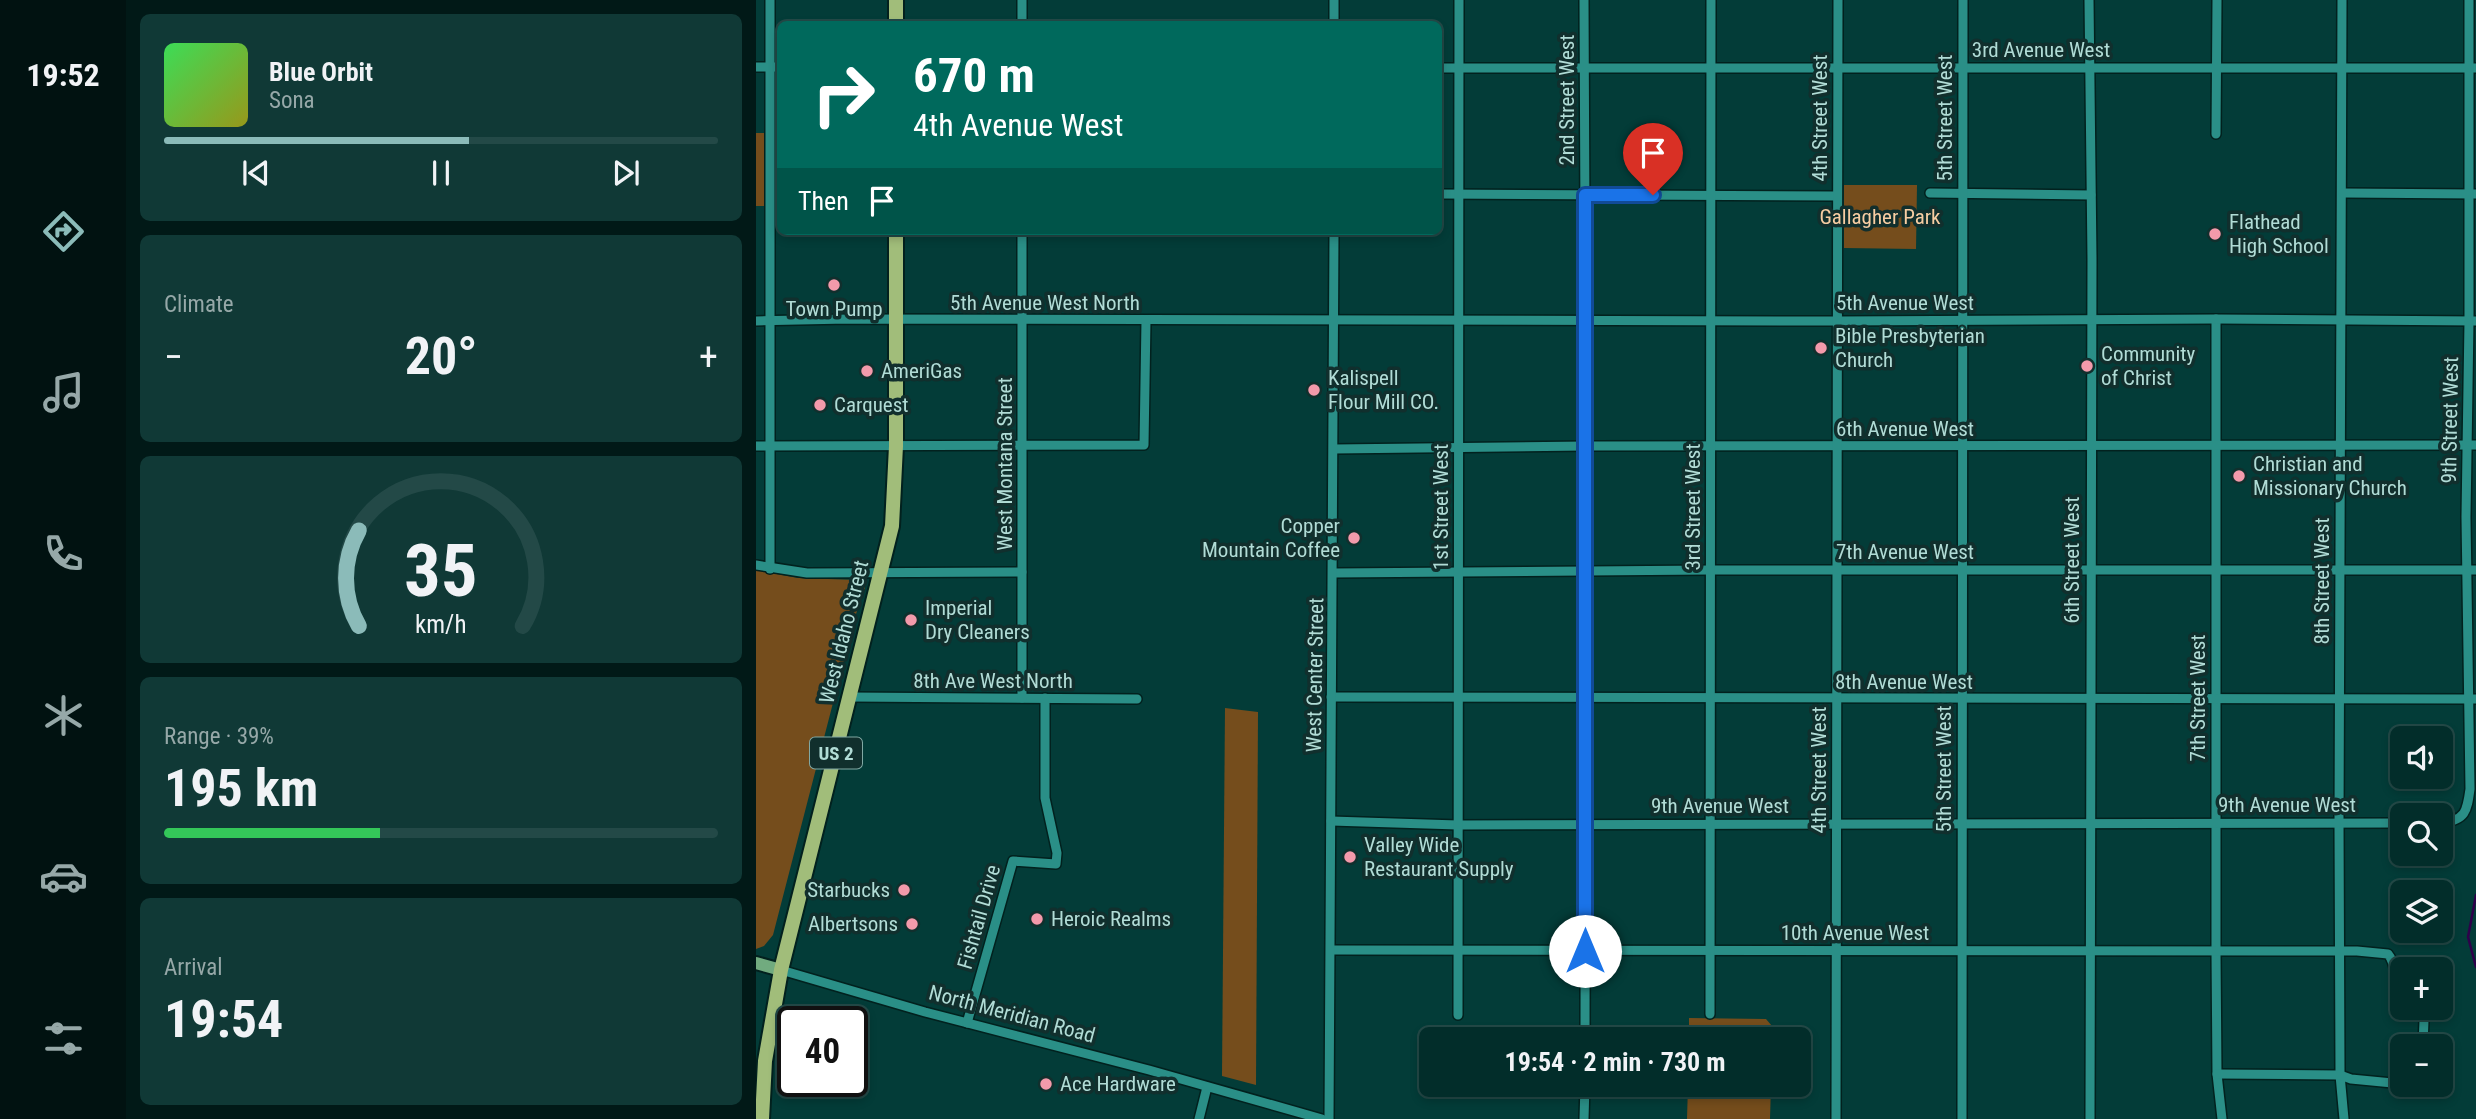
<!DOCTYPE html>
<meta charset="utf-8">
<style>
:root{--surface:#022d2a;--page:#103936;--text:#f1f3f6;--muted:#96a8a8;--line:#234947;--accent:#8bbbb9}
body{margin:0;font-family:"Roboto Condensed",sans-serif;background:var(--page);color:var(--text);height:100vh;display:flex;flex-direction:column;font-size:26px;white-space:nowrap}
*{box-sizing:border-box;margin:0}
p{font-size:23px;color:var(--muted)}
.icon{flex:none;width:38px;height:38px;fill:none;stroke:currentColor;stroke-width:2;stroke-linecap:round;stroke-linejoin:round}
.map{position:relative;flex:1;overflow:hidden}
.details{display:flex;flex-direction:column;gap:14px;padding:14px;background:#011917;width:630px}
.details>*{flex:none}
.banner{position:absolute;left:21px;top:21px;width:665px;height:214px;border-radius:10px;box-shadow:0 4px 10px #0003,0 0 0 2px var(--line);background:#00695c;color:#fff;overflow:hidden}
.buttons{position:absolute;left:1634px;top:726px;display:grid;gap:14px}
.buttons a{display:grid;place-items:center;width:63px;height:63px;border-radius:10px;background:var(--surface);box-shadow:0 4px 10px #0003,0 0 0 2px var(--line);font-size:35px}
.speed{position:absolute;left:21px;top:1006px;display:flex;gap:14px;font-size:35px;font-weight:700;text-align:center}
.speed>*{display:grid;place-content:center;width:91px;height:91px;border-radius:50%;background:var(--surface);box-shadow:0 4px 10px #0003,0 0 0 2px var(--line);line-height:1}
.speed .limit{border:4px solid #111;border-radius:10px;background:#fff;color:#111}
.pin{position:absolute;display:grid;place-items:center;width:60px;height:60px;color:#fff;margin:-72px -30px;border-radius:50% 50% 50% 0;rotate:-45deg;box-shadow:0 0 7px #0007}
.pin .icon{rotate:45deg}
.me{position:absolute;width:77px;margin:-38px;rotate:0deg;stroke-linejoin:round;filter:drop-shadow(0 0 5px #0008)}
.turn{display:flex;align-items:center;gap:24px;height:147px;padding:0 21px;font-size:32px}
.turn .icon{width:91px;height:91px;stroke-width:2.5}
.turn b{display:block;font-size:49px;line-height:60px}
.then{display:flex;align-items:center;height:66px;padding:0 21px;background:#0003;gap:14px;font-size:26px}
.big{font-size:52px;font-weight:700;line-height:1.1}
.details .widget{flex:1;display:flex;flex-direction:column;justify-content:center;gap:10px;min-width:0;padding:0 24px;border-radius:10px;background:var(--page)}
.details .dial{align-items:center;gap:0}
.dial svg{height:182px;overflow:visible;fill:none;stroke:var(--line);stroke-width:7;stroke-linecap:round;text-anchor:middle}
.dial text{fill:var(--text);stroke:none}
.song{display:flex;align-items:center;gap:21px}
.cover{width:84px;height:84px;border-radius:10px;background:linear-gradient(135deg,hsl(130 70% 55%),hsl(60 70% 35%))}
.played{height:7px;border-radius:4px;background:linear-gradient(90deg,var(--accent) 55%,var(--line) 55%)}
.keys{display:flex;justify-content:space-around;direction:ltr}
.heat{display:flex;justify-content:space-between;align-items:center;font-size:38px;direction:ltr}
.charge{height:10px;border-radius:5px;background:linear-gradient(90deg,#34c759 39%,var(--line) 0)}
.trip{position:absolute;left:663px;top:1027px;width:392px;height:70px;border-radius:10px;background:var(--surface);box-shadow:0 4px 10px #0003,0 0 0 2px var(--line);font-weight:700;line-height:70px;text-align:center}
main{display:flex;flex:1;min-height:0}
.menu{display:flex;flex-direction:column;width:126px;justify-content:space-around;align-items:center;background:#011211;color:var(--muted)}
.menu .icon{width:49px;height:49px}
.menu .active{color:var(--accent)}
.menu b{font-size:32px;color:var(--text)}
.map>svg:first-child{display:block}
.green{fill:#754d1c}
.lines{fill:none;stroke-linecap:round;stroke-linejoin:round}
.stream{stroke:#2e004a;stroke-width:2.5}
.minor-casing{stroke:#02211e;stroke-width:12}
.major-casing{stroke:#02211e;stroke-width:16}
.highway-casing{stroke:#02211e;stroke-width:18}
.minor{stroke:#2a8f87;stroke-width:9}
.major{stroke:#71ab7f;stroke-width:12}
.highway{stroke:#a1bd7a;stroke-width:14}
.route-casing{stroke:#114b97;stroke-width:18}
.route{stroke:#1a73e8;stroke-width:12}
.poi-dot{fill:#f39aab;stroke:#112f2d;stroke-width:2.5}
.labels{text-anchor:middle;stroke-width:7;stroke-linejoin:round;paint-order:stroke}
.shield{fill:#112f2d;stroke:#81a8a3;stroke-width:2}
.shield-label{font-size:19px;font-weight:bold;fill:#b1dcd6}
.street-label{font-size:21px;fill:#b1dcd6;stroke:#112f2d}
.park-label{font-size:21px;fill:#f7cda2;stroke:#112f2d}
.poi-label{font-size:21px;fill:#b1dcd6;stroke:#112f2d;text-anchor:start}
</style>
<main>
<nav class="menu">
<b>19:52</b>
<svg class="icon active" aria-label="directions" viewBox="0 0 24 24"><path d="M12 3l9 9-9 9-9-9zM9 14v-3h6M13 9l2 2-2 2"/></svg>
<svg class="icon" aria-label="music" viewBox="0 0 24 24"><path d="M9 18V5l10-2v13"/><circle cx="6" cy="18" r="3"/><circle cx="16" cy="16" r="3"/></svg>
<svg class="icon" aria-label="phone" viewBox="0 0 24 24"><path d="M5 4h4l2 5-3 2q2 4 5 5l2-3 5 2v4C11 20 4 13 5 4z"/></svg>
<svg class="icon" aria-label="climate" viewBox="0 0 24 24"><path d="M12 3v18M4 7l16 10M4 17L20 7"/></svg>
<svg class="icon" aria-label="car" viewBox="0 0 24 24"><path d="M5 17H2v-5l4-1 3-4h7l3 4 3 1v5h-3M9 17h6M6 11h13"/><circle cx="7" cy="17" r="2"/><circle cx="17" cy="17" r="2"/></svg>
<svg class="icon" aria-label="filters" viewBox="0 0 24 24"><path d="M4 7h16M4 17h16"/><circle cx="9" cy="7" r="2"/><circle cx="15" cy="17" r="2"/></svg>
</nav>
<section class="details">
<div class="widget">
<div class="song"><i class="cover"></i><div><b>Blue Orbit</b><p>Sona</p></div></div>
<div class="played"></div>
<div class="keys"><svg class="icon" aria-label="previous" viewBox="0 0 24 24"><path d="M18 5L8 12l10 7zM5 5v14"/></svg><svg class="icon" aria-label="pause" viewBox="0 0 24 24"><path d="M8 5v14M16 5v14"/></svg><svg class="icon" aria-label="next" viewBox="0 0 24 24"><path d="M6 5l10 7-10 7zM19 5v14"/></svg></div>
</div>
<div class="widget"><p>Climate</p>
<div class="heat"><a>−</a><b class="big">20°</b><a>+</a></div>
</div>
<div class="widget dial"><svg viewBox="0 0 100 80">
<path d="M14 69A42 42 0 1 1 86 69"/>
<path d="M14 69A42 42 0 0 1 14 27" stroke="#8bbbb9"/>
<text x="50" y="56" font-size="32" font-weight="700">35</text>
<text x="50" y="72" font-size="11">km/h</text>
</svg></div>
<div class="widget"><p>Range · 39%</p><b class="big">195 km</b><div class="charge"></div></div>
<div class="widget"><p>Arrival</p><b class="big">19:54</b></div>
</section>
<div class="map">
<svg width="1720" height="1119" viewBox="0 0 1720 1119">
<rect width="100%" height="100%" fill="#033c38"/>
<g class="green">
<rect x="0" y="133" width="8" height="73"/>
<path d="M1088,185h73l-1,64 -72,-1z"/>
<path d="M0,570l42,8 60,2 6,4 1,5 -9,25 -83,321 -9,11 -8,3z"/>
<path d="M469,708l33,4 -2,373 -34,-9z"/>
<path d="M933,1018l77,1 6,7v13l-83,1z"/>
<path d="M932,1085h83l-1,34h-83z"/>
</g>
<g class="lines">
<path class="stream" d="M1720,895l-8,42 8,30"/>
<g class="minor-casing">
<g id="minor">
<path d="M266,0v24"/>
<path d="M828,0l2,446 -1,594"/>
<path d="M1333,0l3,259 -2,860"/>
<path d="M1586,0l-3,822 1,253 4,44"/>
<path d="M578,24v-24"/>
<path d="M0,67h24"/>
<path d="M682,68h1038"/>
<path d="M1460,134l1,-134"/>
<path d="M1174,193l161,2"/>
<path d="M1587,193l133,1"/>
<path d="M682,194l399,2"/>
<path d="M1460,319v633l1,122 5,45"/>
<path d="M0,321l92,-2 989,2 379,-2 260,2"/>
<path d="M0,446l388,-1 2,-125"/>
<path d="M578,449l252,-3 890,-1"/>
<path d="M0,565l51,8 215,-1"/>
<path d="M14,569v-569"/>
<path d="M577,573l378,-3h765"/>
<path d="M94,697l287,2"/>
<path d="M575,697l1145,2"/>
<path d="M266,698v-467"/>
<path d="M575,821l127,4 945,-2"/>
<path d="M1685,823c25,-3 26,-12 29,-34l-4,-272 3,-196v-321"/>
<path d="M575,950l1026,1 31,3c10,12 3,25 15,38"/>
<path d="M25,970l144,42 224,58 173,49"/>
<path d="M1664,1008l4,12 -1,26"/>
<path d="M954,1014l1,-1014"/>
<path d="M702,1015l1,-1015"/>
<path d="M211,1023l46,-162 43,3 1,-11 -12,-55v-100"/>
<path d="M1461,1074l123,1 11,4 52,5"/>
<path d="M443,1119l8,-32"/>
<path d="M573,1119l5,-888"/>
<path d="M828,1119l1,-34"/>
<path d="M1080,1119l2,-1119"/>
<path d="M1206,1119l1,-1119"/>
</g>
</g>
<g class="major-casing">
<path id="major" d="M0,963l25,7"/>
</g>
<g class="highway-casing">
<g id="highway">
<path d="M140,24v-24"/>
<path d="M6,1119l3,-58 16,-91 111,-444 4,-80v-215"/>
</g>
</g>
<use href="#minor" class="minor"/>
<use href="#major" class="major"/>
<use href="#highway" class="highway"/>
</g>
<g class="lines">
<g class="route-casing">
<path id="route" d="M829,951v-756h68"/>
</g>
<use href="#route" class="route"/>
</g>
<g class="poi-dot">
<circle cx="1459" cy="234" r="7"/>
<circle cx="78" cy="285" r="7"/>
<circle cx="1065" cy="348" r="7"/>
<circle cx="1331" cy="366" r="7"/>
<circle cx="111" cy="371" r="7"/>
<circle cx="558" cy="390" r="7"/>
<circle cx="64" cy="405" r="7"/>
<circle cx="1483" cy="476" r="7"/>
<circle cx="598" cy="538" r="7"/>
<circle cx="155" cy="620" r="7"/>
<circle cx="594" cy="857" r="7"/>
<circle cx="148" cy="890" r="7"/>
<circle cx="281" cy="919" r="7"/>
<circle cx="156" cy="924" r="7"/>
<circle cx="290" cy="1084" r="7"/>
</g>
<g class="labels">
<rect class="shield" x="54" y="737.5" width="52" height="31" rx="5"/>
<g class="shield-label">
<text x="80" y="760">US 2</text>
</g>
<g class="street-label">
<text x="1285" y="57">3rd Avenue West</text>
<text transform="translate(811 100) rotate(-90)" y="7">2nd Street West</text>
<text transform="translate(1064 118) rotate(-90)" y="7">4th Street West</text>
<text transform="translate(1189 118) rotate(-90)" y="7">5th Street West</text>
<text x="289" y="310">5th Avenue West North</text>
<text x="1149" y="310">5th Avenue West</text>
<text transform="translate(1694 420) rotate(-89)" y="7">9th Street West</text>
<text x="1149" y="436">6th Avenue West</text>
<text transform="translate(249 464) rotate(-90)" y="7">West Montana Street</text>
<text transform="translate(685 507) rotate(-90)" y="7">1st Street West</text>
<text transform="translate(937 507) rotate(-90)" y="7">3rd Street West</text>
<text x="1149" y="559">7th Avenue West</text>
<text transform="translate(1316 560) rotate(-90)" y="7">6th Street West</text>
<text transform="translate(1566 581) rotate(-90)" y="7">8th Street West</text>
<text transform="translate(88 632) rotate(-76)" y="7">West Idaho Street</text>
<text transform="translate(559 675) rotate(-89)" y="7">West Center Street</text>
<text x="237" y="688">8th Ave West North</text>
<text x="1148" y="689">8th Avenue West</text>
<text transform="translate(1442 698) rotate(-90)" y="7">7th Street West</text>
<text transform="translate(1188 769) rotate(-90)" y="7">5th Street West</text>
<text transform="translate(1063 770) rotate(-90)" y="7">4th Street West</text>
<text x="1531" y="812">9th Avenue West</text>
<text x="964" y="813">9th Avenue West</text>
<text transform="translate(223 917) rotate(-74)" y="7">Fishtail Drive</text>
<text x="1099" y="940">10th Avenue West</text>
<text transform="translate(256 1014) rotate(15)" y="7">North Meridian Road</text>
</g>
<g class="park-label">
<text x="1124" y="224">Gallagher Park</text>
</g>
<g class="poi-label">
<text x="1473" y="229">Flathead<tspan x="1473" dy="24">High School</tspan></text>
<text x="78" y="316" text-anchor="middle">Town Pump</text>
<text x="1079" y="343">Bible Presbyterian<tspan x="1079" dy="24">Church</tspan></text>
<text x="1345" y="361">Community<tspan x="1345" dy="24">of Christ</tspan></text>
<text x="125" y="378">AmeriGas</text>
<text x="572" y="385">Kalispell<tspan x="572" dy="24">Flour Mill CO.</tspan></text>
<text x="78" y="412">Carquest</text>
<text x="1497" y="471">Christian and<tspan x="1497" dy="24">Missionary Church</tspan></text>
<text x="584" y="533" text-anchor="end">Copper<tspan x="584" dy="24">Mountain Coffee</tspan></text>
<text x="169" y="615">Imperial<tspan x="169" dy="24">Dry Cleaners</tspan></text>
<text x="608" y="852">Valley Wide<tspan x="608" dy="24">Restaurant Supply</tspan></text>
<text x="134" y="897" text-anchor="end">Starbucks</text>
<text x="295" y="926">Heroic Realms</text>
<text x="142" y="931" text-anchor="end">Albertsons</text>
<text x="304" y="1091">Ace Hardware</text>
</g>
</g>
</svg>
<div class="buttons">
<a><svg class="icon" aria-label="sound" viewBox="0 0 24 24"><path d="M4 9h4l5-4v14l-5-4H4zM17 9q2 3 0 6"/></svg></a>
<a><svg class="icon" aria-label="search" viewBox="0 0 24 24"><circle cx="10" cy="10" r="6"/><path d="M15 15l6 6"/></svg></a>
<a><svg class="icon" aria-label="layers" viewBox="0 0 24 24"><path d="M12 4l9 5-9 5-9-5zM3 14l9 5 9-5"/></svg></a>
<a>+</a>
<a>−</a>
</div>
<div class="speed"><div class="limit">40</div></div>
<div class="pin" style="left:897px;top:195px;background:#d93025"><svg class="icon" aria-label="arrive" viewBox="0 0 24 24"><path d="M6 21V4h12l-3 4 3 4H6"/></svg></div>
<svg class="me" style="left:829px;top:951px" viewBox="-20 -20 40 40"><circle r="19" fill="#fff"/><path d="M0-13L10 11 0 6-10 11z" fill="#1a73e8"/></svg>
<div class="trip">19:54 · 2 min · 730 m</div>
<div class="banner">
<div class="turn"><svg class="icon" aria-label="right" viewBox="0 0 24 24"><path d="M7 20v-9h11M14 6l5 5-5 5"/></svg><div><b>670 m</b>4th Avenue West</div></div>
<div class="then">Then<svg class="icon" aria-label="arrive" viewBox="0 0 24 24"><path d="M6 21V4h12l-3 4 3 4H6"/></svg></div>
</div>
</div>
</main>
